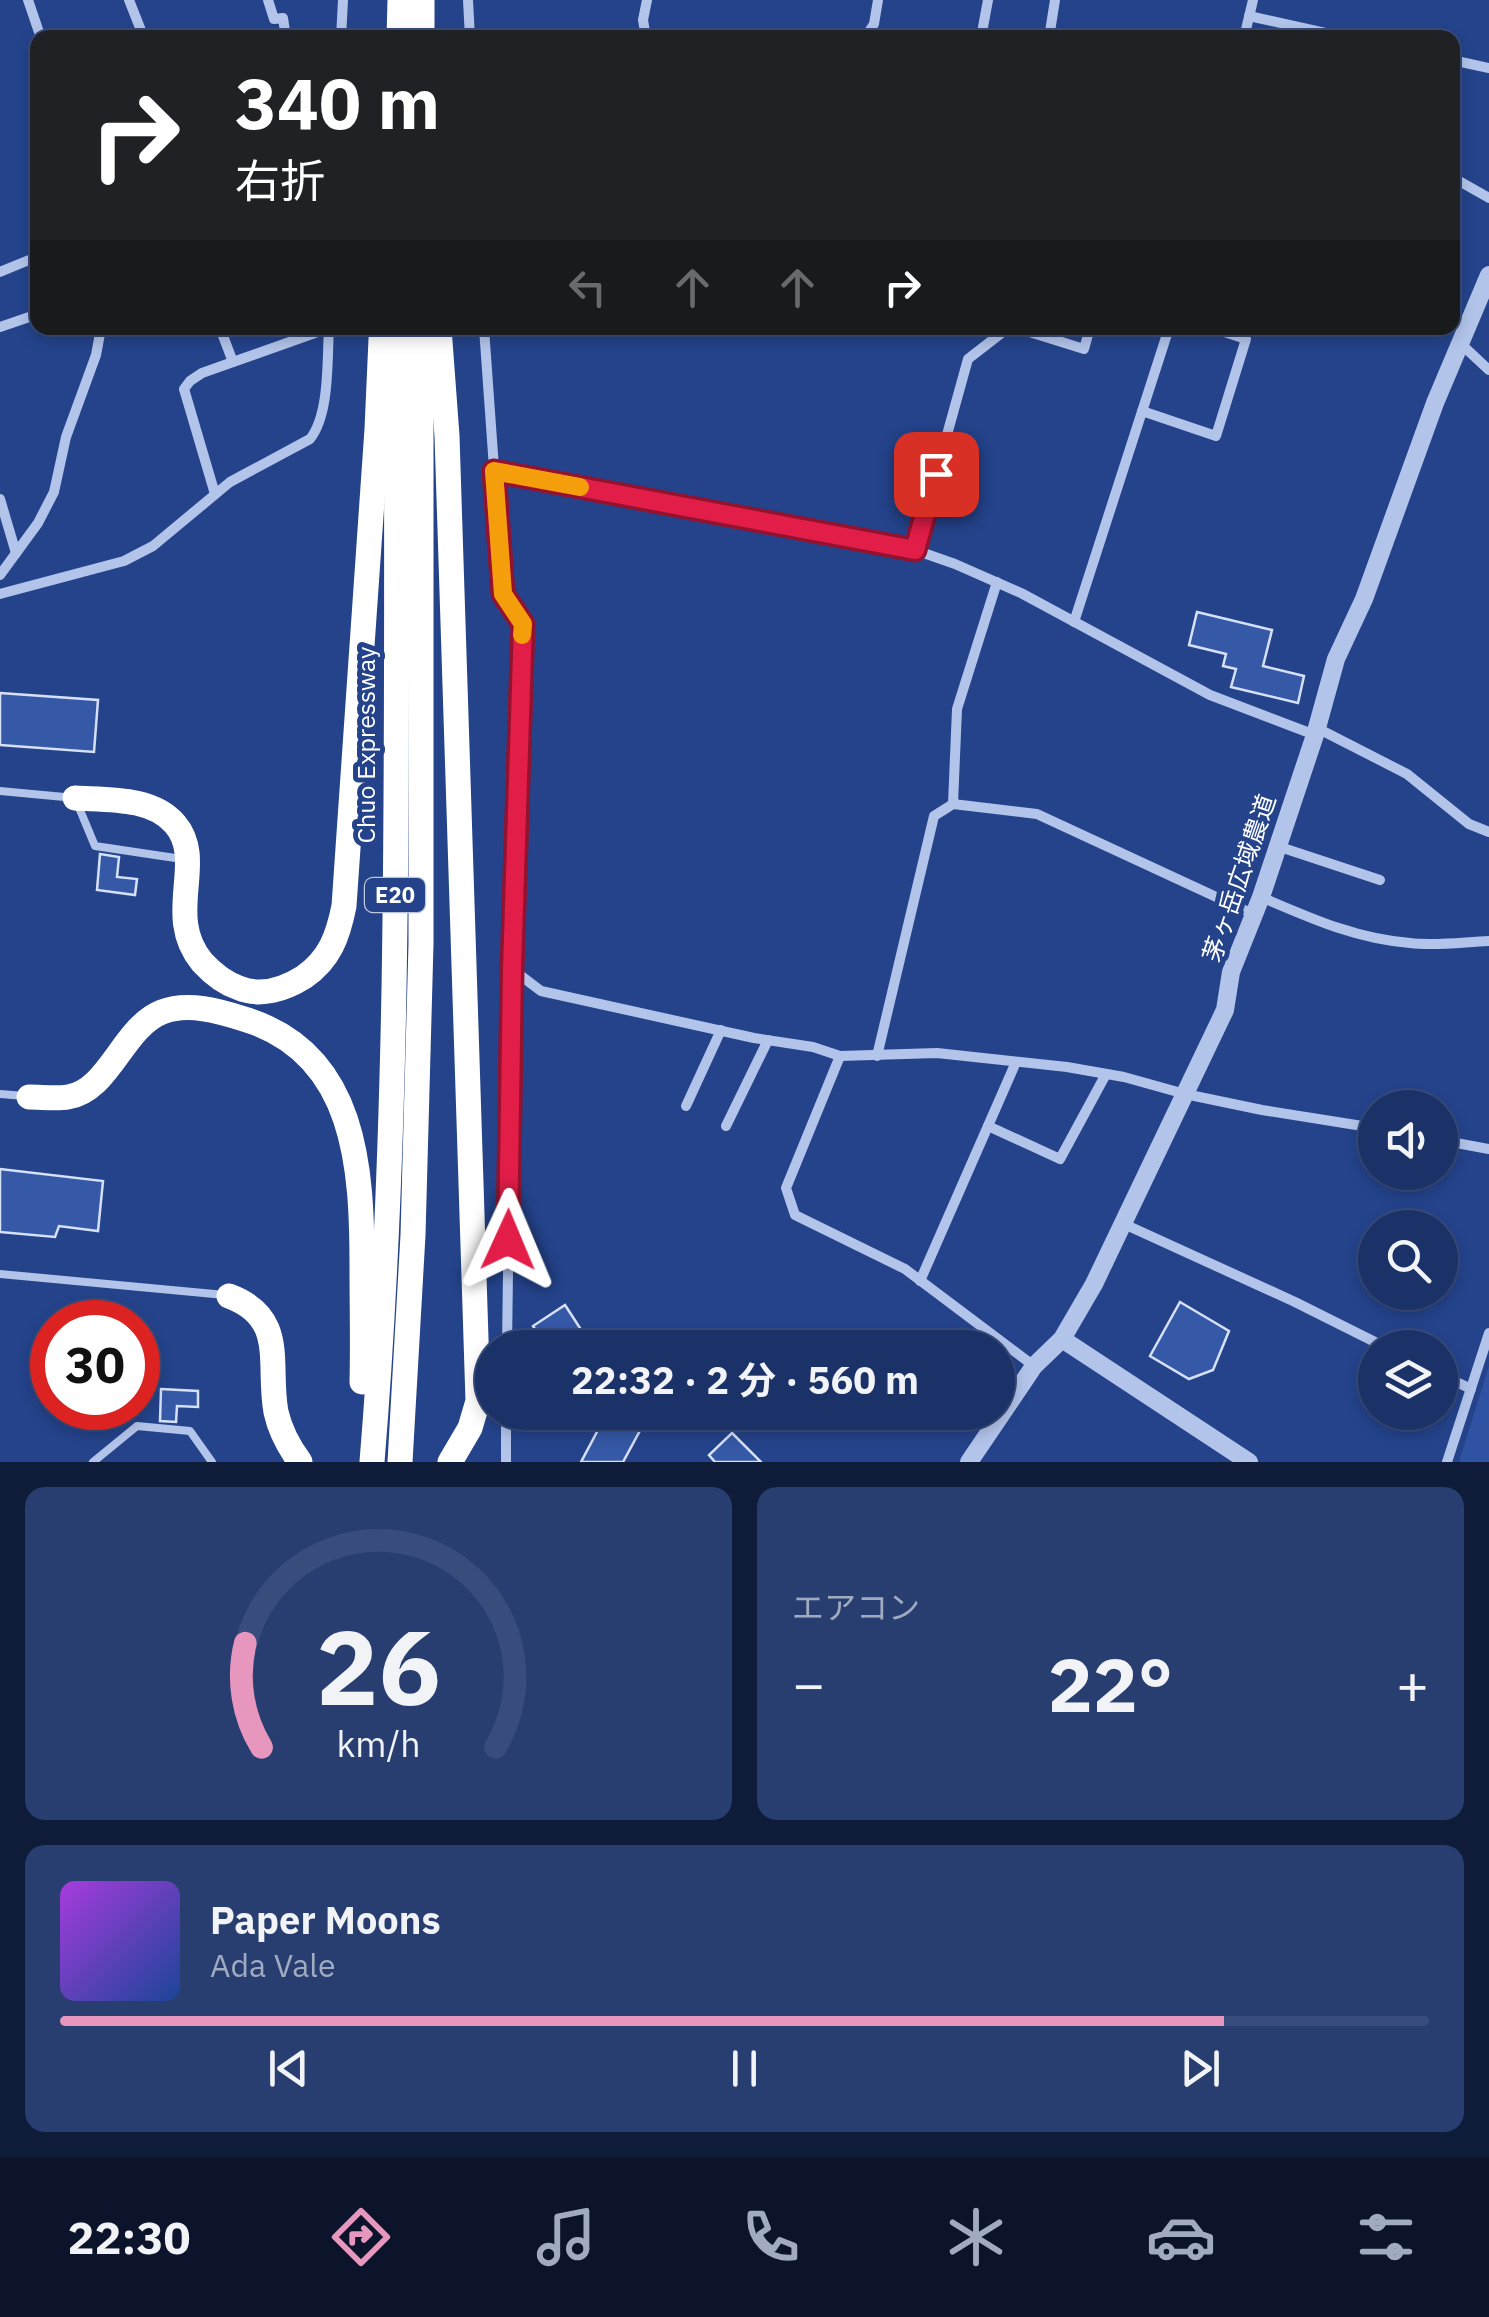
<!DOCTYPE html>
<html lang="ja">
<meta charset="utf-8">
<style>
:root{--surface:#1b3268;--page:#283e71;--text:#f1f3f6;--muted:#a0aac0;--line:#394d7c;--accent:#e797bd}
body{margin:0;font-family:"IBM Plex Sans","Noto Sans JP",sans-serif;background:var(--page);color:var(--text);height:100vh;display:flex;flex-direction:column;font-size:38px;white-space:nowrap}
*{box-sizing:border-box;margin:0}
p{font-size:32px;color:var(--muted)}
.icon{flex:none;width:55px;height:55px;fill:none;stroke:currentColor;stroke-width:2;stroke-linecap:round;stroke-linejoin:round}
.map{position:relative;height:1462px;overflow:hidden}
.side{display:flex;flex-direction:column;gap:25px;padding:25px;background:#0f1c39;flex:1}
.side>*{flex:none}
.banner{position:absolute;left:30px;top:30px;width:1430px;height:305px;border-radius:20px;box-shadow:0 5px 15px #0003,0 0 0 2px var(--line);background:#202124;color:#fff;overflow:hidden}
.buttons{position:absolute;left:1358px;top:1090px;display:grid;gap:20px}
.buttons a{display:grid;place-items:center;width:100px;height:100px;border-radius:50%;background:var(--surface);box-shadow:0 5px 15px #0003,0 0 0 2px var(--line);font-size:50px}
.speed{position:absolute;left:30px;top:1300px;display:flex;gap:20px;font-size:50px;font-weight:700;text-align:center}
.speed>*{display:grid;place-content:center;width:130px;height:130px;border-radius:50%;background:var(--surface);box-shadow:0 5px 15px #0003,0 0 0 2px var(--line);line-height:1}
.speed .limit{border:15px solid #d22;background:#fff;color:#111}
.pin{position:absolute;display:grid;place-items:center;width:85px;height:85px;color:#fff;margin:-42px;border-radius:20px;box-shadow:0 5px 15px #0006}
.me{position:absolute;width:110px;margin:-55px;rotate:1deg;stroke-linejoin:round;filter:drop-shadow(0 0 8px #0008)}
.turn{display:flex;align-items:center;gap:35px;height:210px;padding:0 40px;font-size:45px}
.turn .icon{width:130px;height:130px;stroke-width:2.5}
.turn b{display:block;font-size:70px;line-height:85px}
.lanes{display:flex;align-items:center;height:95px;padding:0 40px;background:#0003;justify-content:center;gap:50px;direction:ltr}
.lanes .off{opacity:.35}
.big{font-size:75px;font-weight:700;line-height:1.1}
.side .card{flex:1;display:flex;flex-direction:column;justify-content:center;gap:15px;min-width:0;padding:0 35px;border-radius:20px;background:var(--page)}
.side .dial{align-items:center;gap:0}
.dial svg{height:260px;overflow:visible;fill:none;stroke:var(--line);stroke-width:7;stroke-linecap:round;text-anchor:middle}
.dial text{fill:var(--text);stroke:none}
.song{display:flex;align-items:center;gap:30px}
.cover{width:120px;height:120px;border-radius:15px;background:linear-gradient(135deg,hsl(280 70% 55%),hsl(220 70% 35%))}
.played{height:10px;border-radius:5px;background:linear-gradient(90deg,var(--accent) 85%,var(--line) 85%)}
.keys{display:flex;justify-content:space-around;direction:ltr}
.heat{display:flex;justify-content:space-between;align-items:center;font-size:55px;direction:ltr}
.side .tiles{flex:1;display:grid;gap:25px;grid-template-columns:1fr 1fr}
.card:last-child{grid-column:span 2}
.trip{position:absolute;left:475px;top:1330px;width:540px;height:100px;border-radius:50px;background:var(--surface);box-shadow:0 5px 15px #0003,0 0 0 2px var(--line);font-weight:700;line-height:100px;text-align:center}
.dock{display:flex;height:160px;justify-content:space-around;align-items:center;background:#0b142a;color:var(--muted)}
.dock .icon{width:70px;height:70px}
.dock .selected{color:var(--accent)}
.dock b{font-size:45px;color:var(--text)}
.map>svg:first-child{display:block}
.green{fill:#2f53a2}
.building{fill:#3558a7;stroke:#d6e1f8;stroke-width:2.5}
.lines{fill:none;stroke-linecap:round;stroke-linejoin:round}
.service{stroke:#b2c4ea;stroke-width:8}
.minor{stroke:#b2c4ea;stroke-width:10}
.tertiary{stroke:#b2c4ea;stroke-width:18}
.motorway{stroke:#fff;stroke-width:25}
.route-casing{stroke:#92132f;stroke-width:25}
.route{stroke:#e11d48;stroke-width:18}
.slow{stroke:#f59e0b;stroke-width:18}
.labels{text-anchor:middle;stroke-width:10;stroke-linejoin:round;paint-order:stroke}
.shield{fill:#24438b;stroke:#bdc7dc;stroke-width:2.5}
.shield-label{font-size:22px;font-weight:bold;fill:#fff}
.street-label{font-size:25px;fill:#fff;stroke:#24438b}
</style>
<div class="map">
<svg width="1489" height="1462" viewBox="0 0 1489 1462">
<rect width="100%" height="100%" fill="#24438b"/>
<path class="green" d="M1489,1366v96h-30z"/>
<g class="building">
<path d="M1197,612l75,18 -9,36 41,10 -6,27 -67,-16 5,-18 -13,-3 3,-12 -37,-9z"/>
<path d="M0,693l98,7 -4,52 -94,-7z"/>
<path d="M100,854l19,3 -2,20 20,2 -2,16 -38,-5z"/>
<path d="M0,1169l103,12 -5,50 -39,-5 -4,11 -55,-5z"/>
<path d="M1180,1302l49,29 -16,39 -24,9 -39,-23z"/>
<path d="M565,1305l28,43h-46l-14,-22z"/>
<path d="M161,1389l37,2v16l-21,-1 -1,16 -16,-1z"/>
<path d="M589,1412h45l9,13 -20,37h-42l18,-34z"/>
<path d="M732,1433l29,29h-46l-6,-7z"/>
</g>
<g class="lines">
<g class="service">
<path d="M0,791l75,7 20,48 87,13"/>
<path d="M0,1094l25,2"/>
<path d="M0,1274l225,21"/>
<path d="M93,1462l44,-36 53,5 22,31"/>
</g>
<g class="minor">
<path d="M28,0l13,38"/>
<path d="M129,0l15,38"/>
<path d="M268,0l6,19 9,-1 3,20"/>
<path d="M468,0l2,38"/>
<path d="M1249,16l99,22"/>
<path d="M341,38l2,-38"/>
<path d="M646,38l-3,-18 4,-20"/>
<path d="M865,38l9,-14 4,-24"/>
<path d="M981,38l7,-38"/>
<path d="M1049,38l6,-38"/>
<path d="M1244,38l9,-38"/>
<path d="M1452,60l37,8"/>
<path d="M1452,177l37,21"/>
<path d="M0,272l29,-12"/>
<path d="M0,327l38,-13"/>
<path d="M220,328l13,34"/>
<path d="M484,328l19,266 20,30 -11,345 -5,379"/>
<path d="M1017,328l67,21 6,-21"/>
<path d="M1460,343l29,27"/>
<path d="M1142,411l74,25 30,-97 -34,-11"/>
<path d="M495,471l420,79 40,14 66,29 189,102 105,40"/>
<path d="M215,494l-31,-105 6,-8 12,-8 127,-45"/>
<path d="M0,499l16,54"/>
<path d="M915,550l53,-191 40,-31"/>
<path d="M0,575l38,-52 16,-31 12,-55 30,-82 5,-27"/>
<path d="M0,594l124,-33 29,-15 77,-64 80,-43c20,-25 17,-80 19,-111"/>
<path d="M1074,622l95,-294"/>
<path d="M1317,728l90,46 62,50 20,8"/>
<path d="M953,804l4,-95 40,-127"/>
<path d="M1277,846l103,34"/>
<path d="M1261,897c49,21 95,42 149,46 26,3 53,-1 79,-2"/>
<path d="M512,969l29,22 213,47 59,9 27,9 97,-3 130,14 57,10 61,17 77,16 113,18"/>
<path d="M840,1056l-54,132 9,27 110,54 129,97"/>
<path d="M877,1056l57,-240 19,-12 84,10 216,100"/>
<path d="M686,1106l35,-76"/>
<path d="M726,1126l42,-86"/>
<path d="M988,1126l72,33 46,-85"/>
<path d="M1440,1140l49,9"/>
<path d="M1124,1224l171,78 92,46"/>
<path d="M920,1281l96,-219"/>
<path d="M1440,1374l31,15"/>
<path d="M506,1462v-50"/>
<path d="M1447,1462l42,-129"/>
</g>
<g class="tertiary">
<path d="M1062,1339l187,123"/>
<path d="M969,1462l65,-96 28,-27 32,-55 131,-274 6,-38 30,-75 54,-162 21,-76 28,-60 71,-196 54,-128"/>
</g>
<g class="motorway">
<path d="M399,38l1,-38"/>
<path d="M422,38v-38"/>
<path d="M439,328l8,108 31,965 -8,27 -20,34"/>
<path d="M75,798c33,2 77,-1 100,26 32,37 -12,91 27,138 11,12 22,21 37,26 22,9 46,1 65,-11 26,-18 34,-41 40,-71l33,-477 4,-90"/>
<path d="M29,1097c13,0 27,2 39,0 41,-6 55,-70 94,-85 26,-10 57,-1 82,7 113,34 118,150 118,248 0,39 1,77 0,115"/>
<path d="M229,1296c59,22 38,68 47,116 4,18 13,35 24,50"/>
<path d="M372,1462c31,-377 23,-757 25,-1134"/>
<path d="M400,1462l13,-227 8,-291v-616"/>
</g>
</g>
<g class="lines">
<g class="route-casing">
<path id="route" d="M508,1240l4,-271 11,-345 -20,-30 -9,-123 421,79 21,-76"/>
</g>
<use href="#route" class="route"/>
<path class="slow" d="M522,635l1,-11 -20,-30 -9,-123 86,16"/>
</g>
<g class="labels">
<rect class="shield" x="365" y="878" width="60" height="34" rx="8"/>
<g class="shield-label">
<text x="395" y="903">E20</text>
</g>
<g class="street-label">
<text transform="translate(366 745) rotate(-90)" y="9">Chuo Expressway</text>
<text transform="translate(1239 878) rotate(-71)" y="9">茅ヶ岳広域農道</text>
</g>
</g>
</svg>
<div class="buttons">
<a><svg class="icon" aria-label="sound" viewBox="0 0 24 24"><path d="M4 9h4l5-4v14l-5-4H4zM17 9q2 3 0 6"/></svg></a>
<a><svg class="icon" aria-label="search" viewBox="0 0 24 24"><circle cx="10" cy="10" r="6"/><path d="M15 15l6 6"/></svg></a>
<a><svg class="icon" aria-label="layers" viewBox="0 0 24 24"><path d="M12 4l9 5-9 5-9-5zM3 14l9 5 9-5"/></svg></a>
</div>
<div class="speed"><div class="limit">30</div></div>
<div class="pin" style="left:936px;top:474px;background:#d93025"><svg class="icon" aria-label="arrive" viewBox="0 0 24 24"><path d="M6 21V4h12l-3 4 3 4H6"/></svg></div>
<svg class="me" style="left:508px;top:1240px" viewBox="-20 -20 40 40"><path d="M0-17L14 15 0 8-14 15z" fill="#e11d48" stroke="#fff" stroke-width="4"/></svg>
<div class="trip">22:32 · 2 分 · 560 m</div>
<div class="banner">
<div class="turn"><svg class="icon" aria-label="right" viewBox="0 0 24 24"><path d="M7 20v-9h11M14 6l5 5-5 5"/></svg><div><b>340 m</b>右折</div></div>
<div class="lanes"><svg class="icon off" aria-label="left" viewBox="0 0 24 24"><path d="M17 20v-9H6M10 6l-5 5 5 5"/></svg><svg class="icon off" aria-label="ahead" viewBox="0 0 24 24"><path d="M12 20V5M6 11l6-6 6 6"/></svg><svg class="icon off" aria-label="ahead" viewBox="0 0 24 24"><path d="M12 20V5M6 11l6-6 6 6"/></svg><svg class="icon" aria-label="right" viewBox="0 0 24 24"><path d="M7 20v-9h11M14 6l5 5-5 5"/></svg></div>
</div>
</div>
<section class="side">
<div class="tiles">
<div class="card dial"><svg viewBox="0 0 100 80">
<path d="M14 69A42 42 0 1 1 86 69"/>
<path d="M14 69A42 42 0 0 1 9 37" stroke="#e797bd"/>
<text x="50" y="56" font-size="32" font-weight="700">26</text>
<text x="50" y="72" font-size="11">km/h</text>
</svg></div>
<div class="card"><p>エアコン</p>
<div class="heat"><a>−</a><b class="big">22°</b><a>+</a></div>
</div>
<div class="card">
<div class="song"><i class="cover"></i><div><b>Paper Moons</b><p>Ada Vale</p></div></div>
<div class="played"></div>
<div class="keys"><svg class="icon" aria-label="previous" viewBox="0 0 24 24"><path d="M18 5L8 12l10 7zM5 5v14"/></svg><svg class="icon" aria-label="pause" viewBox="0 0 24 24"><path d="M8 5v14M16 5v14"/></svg><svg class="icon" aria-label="next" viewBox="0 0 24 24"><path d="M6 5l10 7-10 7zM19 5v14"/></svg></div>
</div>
</div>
</section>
<nav class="dock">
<b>22:30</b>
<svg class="icon selected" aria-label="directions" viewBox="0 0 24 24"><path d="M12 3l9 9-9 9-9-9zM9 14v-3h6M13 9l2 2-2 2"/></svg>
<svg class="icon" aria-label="music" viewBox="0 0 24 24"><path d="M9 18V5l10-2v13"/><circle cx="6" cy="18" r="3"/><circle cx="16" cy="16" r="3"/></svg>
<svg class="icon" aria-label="phone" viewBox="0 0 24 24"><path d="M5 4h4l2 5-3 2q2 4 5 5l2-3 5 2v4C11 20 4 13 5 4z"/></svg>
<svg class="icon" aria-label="climate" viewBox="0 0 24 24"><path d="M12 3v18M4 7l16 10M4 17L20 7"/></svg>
<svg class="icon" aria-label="car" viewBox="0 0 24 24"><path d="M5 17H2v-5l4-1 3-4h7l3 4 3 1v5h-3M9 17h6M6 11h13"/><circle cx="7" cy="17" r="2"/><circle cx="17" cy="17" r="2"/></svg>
<svg class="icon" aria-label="filters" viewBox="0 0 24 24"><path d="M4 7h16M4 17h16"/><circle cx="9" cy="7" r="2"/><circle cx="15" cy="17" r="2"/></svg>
</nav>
